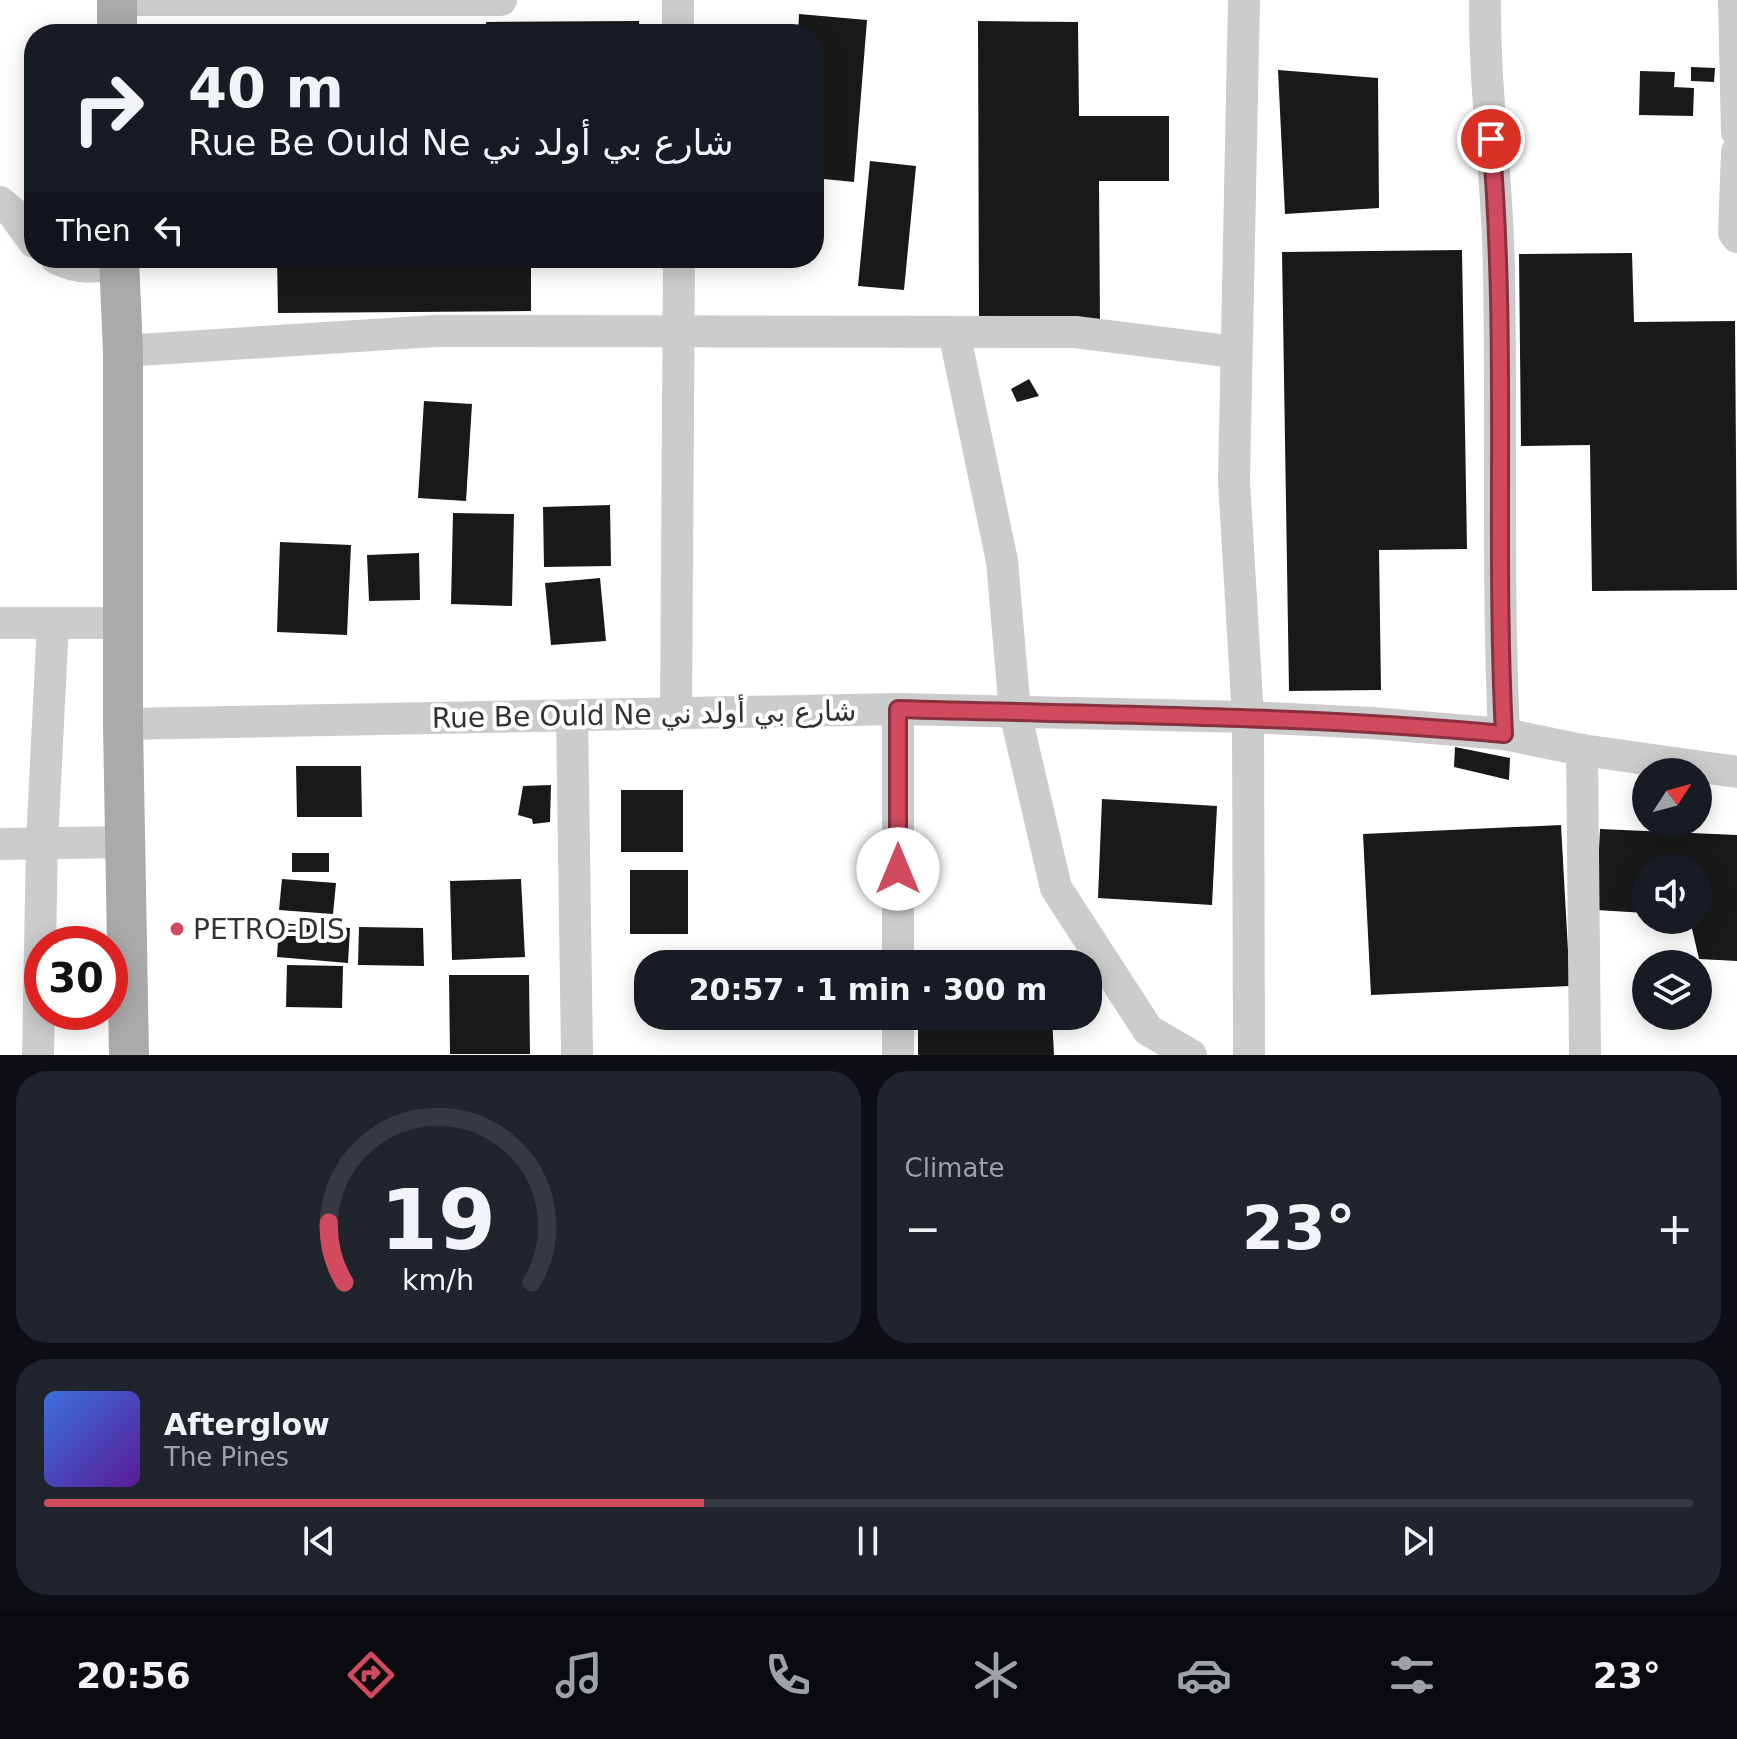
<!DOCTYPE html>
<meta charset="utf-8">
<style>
:root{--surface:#171b24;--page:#20242c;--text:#f1f3f6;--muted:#9ea1a6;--line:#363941;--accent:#d24a5e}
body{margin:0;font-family:"DejaVu Sans",Cairo,sans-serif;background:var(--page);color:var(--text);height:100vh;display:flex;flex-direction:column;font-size:30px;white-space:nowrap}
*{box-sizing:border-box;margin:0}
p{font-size:26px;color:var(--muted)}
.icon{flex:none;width:44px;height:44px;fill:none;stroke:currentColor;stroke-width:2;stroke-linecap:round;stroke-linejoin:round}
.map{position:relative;height:1055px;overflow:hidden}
.sheet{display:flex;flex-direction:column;gap:16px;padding:16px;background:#0d0f14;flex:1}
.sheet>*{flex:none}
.hud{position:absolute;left:24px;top:24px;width:800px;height:244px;border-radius:32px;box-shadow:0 4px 20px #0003;background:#171b24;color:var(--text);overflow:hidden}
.needle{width:52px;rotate:54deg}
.tools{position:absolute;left:1632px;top:758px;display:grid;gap:16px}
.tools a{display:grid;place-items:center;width:80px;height:80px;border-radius:50%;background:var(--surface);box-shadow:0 4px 20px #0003;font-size:40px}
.speed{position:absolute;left:24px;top:926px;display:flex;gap:16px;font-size:40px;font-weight:700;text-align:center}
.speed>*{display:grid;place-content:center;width:104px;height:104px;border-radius:50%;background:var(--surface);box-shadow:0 4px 20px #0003;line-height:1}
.speed .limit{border:12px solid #d22;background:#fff;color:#111}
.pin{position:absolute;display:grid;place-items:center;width:68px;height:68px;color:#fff;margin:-34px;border:4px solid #fff;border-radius:50%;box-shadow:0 2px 8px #0007}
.me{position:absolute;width:88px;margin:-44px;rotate:0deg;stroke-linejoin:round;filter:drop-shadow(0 0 6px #0008)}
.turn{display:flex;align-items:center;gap:28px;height:168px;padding:0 32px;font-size:36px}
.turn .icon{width:104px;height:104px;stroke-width:2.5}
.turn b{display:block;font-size:56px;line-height:68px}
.then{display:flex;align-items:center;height:76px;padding:0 32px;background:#0003;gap:16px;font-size:30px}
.big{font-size:60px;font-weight:800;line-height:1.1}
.sheet .tile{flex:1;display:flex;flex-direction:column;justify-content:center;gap:12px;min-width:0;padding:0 28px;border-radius:32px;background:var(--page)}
.sheet .dial{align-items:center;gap:0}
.dial svg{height:208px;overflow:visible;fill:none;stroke:var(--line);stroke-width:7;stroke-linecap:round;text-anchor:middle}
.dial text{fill:var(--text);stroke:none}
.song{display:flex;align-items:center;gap:24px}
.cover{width:96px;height:96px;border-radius:12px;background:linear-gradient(135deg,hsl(220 70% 55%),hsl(270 70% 35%))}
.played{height:8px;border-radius:4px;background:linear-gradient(90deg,var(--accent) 40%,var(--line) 40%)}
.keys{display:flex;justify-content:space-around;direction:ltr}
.heat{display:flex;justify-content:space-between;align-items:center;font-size:44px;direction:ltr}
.sheet .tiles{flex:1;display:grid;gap:16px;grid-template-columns:1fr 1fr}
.tile:last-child{grid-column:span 2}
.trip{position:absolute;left:634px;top:950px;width:468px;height:80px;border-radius:32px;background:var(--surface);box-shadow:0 4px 20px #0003;font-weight:800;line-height:80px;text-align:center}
.dock{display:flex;height:128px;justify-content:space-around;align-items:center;background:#090b0e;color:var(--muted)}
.dock .icon{width:56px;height:56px}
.dock .selected{color:var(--accent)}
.dock b{font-size:36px;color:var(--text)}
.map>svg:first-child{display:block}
.building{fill:#191919}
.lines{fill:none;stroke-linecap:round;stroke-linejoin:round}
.minor{stroke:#ccc;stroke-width:32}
.major{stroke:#aaa;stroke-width:40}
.route-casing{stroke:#88303d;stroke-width:20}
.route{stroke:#d24a5e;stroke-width:14}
.poi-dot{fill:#d24a5e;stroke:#fff;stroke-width:3}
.labels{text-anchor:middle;stroke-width:8;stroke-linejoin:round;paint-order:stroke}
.street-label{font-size:28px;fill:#323232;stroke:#fff}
.poi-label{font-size:28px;fill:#323232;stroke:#fff;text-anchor:start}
</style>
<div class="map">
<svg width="1737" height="1055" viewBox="0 0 1737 1055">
<rect width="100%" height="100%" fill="#fff"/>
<g class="building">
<path d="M799,14l68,6 -13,162 -40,-4v-144h-16z"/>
<path d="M639,21l1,13h-153l-1,-12z"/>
<path d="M978,21l100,1 1,94h90v65h-70l1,144h-121z"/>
<path d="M1691,67l24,1 -1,14 -23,-1z"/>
<path d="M1278,70l100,8 1,130 -94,6z"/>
<path d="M1640,71l35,1 -1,15 20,1 -1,28 -54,-1z"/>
<path d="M870,161l46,5 -12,124 -46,-4z"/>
<path d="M1462,250l5,299 -88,1 2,140 -92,1 -7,-439z"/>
<path d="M1632,253l2,69 101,-1 2,269 -145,1 -2,-146 -69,1 -2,-192z"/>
<path d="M277,258h254v53l-253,2z"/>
<path d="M1029,379l10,17 -22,6 -6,-13z"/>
<path d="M424,401l48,3 -6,97 -48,-3z"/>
<path d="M610,505l1,61 -67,1 -1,-60z"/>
<path d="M453,513l61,1 -2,92 -61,-2z"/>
<path d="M280,542l71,3 -4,90 -70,-3z"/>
<path d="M419,553l1,47 -51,1 -2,-46z"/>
<path d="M600,578l6,63 -55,4 -6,-62z"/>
<path d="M1455,747l55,11 -1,22 -55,-13z"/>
<path d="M296,766h65l1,51h-65z"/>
<path d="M551,785l-1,37 -17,2 -1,-5 -14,-4 5,-29z"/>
<rect x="621" y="790" width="62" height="62"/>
<path d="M1102,799l115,7 -5,99 -114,-7z"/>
<path d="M1561,825l9,161 -199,9 -8,-161z"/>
<path d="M1600,829l137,6v126l-38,-2 -9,-39h8v-52h-52v45l-50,-3z"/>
<rect x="292" y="853" width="37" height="19"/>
<rect x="630" y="870" width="58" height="64"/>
<path d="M282,879l54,4 -3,31 -54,-4z"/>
<path d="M521,879l4,78 -73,3 -2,-79z"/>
<path d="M279,923l71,5 -2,35 -71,-6z"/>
<path d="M359,927l64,1 1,38 -66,-1z"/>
<path d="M287,965l56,1 -1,42 -56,-1z"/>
<path d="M449,975h80l1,79h-80z"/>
<path d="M918,1016h134l2,39h-136z"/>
</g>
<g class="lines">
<g class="minor">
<path d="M117,0h384"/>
<path d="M678,0v34"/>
<path d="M1244,0l-10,481 14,236 1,338"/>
<path d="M1485,0c-1,91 13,181 14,273 3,154 -2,306 5,461"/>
<path d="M1734,0l3,132"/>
<path d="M1737,152l-3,81 3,4"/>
<path d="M0,202l13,11 21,29"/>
<path d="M56,258c21,11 41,10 63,5"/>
<path d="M954,332l48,229 13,151 41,176 92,142 43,25"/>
<path d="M123,351l312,-20 640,1 160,20"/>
<path d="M0,623h122"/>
<path d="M898,709v255"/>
<path d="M676,714l3,-456"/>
<path d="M572,716l5,339"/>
<path d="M123,724l775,-15 350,8 124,6 132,11 78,16 155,22"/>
<path d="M1582,750l3,305"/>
<path d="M0,844l126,-2"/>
<path d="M898,1016v39"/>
<path d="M38,1055l4,-212 11,-220"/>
</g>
<g class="major">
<path d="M117,0v34"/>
<path d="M119,258l4,93v373l6,331"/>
</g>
</g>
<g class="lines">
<g class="route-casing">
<path id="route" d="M898,869v-160c202,6 404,6 606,25 -10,-198 4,-397 -13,-595"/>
</g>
<use href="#route" class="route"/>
</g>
<circle class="poi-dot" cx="177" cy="929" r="8"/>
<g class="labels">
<g class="street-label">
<text transform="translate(644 714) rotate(-1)" y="10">Rue Be Ould Ne شارع بي أولد ني</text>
</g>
<g class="poi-label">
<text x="193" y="939">PETRO-DIS</text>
</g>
</g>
</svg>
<div class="tools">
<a><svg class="needle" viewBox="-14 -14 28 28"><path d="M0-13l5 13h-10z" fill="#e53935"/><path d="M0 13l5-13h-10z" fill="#9ea1a6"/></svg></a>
<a><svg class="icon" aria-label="sound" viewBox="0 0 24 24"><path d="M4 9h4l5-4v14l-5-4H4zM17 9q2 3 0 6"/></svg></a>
<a><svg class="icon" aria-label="layers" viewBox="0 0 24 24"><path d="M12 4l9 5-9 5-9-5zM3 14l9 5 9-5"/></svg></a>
</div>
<div class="speed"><div class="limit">30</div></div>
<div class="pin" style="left:1491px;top:139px;background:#d93025"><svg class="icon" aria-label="arrive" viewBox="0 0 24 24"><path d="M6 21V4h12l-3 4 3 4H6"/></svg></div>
<svg class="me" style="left:898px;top:869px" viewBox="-20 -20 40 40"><circle r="19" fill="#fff"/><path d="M0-13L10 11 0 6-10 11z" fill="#d24a5e"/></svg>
<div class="trip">20:57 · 1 min · 300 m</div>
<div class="hud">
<div class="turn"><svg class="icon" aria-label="right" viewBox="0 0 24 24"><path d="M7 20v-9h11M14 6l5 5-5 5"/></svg><div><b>40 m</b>Rue Be Ould Ne شارع بي أولد ني</div></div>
<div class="then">Then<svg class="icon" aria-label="left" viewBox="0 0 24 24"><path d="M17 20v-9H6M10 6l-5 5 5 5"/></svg></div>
</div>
</div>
<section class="sheet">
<div class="tiles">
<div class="tile dial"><svg viewBox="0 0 100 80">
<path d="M14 69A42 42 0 1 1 86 69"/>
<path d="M14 69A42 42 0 0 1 8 46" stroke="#d24a5e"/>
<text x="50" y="56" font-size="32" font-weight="700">19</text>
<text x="50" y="72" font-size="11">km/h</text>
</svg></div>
<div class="tile"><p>Climate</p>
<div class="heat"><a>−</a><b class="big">23°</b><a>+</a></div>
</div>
<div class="tile">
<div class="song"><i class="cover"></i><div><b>Afterglow</b><p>The Pines</p></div></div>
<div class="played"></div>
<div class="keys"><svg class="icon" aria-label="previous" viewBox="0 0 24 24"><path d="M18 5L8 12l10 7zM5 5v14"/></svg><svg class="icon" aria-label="pause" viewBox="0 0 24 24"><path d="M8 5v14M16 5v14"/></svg><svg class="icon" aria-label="next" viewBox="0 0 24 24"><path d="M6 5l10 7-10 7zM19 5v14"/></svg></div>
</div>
</div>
</section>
<nav class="dock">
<b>20:56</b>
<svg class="icon selected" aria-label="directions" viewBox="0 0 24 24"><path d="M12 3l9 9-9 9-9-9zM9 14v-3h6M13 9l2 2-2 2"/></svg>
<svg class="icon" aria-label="music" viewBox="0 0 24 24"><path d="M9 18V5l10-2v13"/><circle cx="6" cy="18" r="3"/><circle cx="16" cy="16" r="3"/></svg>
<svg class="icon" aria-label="phone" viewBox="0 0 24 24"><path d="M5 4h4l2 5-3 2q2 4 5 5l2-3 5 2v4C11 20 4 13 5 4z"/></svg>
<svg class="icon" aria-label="climate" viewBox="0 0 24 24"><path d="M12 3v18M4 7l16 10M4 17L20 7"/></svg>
<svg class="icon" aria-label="car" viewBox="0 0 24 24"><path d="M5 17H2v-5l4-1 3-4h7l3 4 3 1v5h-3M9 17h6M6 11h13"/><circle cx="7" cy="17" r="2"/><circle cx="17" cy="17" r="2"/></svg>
<svg class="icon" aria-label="filters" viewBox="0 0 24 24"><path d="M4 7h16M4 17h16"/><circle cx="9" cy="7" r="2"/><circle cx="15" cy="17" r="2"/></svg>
<b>23°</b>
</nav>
